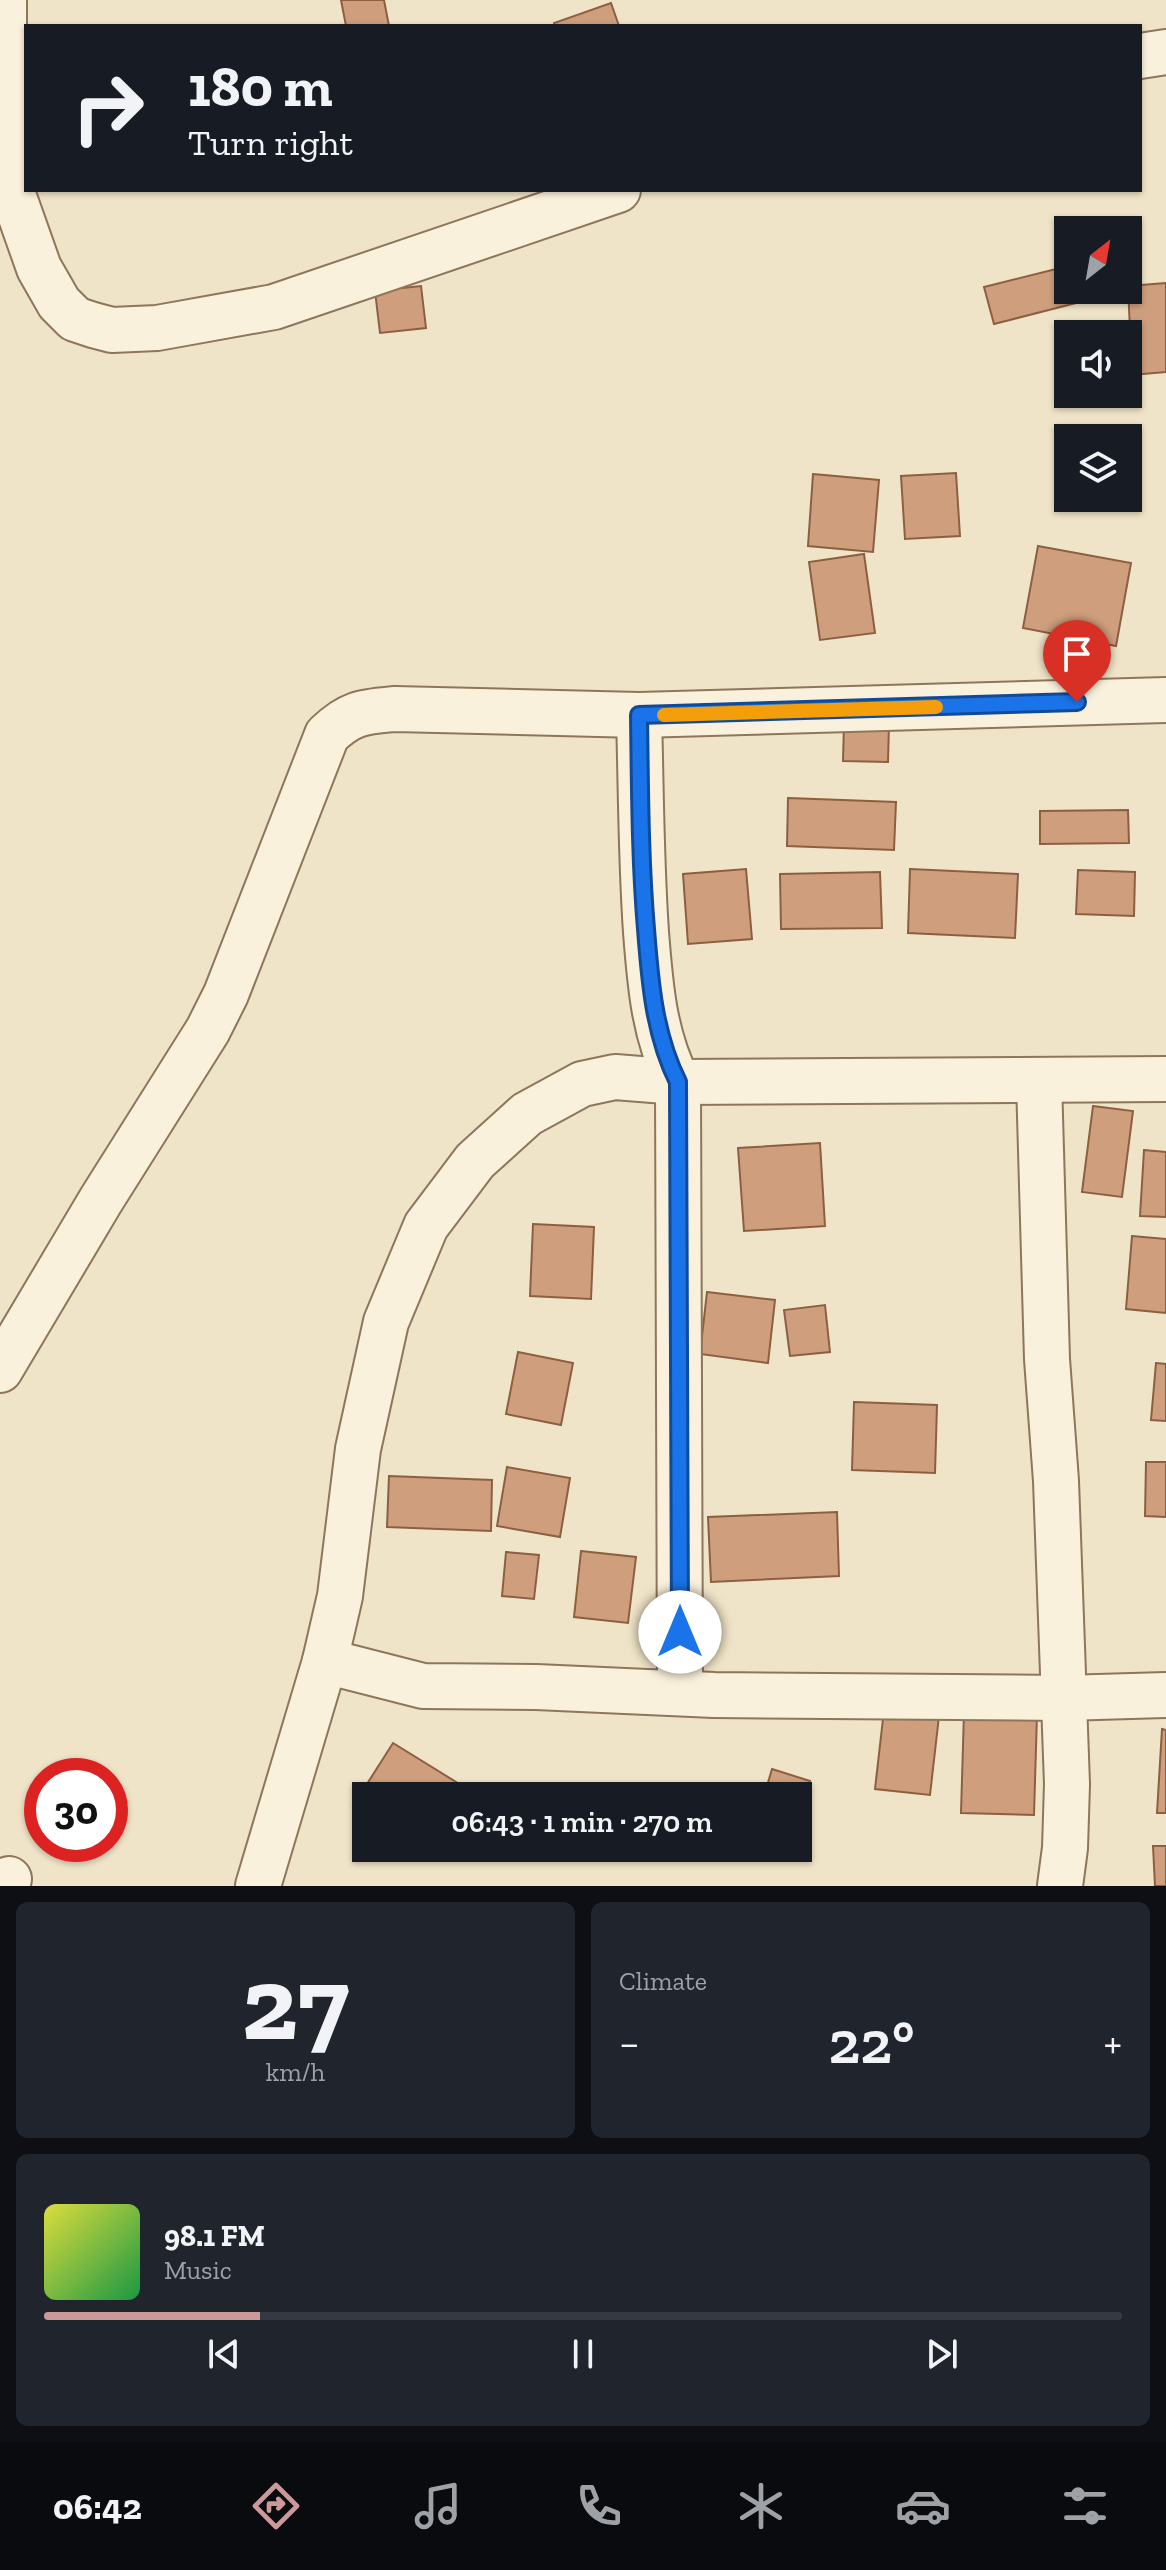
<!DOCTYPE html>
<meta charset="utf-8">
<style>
:root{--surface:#171b24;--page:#20242c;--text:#f1f3f6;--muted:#9ea1a6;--line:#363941;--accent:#cc999b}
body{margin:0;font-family:"Zilla Slab",serif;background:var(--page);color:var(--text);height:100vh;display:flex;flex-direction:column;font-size:30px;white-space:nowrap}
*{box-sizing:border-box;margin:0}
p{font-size:26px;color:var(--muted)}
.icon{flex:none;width:44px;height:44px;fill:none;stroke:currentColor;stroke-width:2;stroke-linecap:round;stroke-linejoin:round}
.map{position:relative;height:1886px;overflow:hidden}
.details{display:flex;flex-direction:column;gap:16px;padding:16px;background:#0d0f14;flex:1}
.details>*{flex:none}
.top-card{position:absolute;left:24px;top:24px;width:1118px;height:168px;border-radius:0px;box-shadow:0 2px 6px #0004;background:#171b24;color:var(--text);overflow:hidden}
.needle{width:52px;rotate:31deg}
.tools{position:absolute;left:1054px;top:216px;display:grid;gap:16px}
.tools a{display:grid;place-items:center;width:88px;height:88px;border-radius:0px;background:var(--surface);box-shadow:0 2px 6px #0004;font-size:40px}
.speed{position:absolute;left:24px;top:1758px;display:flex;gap:16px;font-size:40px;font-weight:700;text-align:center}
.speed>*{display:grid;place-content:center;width:104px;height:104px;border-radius:50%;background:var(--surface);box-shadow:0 2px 6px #0004;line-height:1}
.speed .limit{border:12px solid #d22;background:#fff;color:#111}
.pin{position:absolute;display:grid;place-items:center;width:68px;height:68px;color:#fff;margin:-82px -34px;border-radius:50% 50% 50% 0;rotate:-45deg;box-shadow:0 0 8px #0007}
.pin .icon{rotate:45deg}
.me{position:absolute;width:88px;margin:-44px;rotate:0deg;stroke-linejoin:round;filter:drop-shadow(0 0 6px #0008)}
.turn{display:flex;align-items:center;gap:28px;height:168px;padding:0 32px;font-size:36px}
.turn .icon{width:104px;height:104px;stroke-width:2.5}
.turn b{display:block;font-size:56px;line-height:68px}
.big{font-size:60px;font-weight:600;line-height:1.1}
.details .tile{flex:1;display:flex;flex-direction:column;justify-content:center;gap:12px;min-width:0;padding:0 28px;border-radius:12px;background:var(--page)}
.details .dial{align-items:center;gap:0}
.dial b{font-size:104px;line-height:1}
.song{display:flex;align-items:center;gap:24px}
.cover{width:96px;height:96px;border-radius:12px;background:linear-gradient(135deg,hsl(60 70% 55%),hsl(140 70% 35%))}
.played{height:8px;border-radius:4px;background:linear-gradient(90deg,var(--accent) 20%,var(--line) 20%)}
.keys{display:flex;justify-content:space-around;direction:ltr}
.heat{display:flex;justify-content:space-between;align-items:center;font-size:44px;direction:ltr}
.details .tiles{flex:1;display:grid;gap:16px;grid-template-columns:1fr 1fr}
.tile:last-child{grid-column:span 2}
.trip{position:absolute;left:352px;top:1782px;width:460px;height:80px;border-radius:0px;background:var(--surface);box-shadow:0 2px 6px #0004;font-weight:600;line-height:80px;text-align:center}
.tabs{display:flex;height:128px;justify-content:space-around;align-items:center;background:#090b0e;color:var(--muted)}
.tabs .icon{width:56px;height:56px}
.tabs .on{color:var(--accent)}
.tabs b{font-size:36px;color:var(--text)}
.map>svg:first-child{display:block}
.building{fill:#cf9f7d;stroke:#8d5f41;stroke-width:2}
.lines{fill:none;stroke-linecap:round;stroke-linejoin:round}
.minor-casing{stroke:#8d765c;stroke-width:48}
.minor{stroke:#faf1dc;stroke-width:44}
.route-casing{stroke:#114b97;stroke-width:20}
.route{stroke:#1a73e8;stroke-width:14}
.slow{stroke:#f59e0b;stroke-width:14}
</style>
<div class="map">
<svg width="1166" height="1886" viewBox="0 0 1166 1886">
<rect width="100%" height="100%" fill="#f0e4c8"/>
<g class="building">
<path d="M341,0h43l5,26h-43z"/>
<path d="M611,3l8,23h-64l-1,-3z"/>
<path d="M1068,266v24h9l3,12 -86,22 -10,-37z"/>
<path d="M1166,283v89l-34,3 -4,-89z"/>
<path d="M421,286l5,42 -46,5 -5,-42z"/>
<path d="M956,473l4,63 -55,3 -4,-63z"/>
<path d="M813,474l66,6 -6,72 -65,-6z"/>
<path d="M1038,546l93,17 -15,83 -93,-18z"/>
<path d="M864,554l11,79 -55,7 -11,-78z"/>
<path d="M844,723l45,1 -1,38 -45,-1z"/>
<path d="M788,798l108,4 -2,48 -107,-4z"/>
<path d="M1128,810l1,33 -89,1v-33z"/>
<path d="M746,869l6,70 -64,5 -5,-70z"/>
<path d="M910,869l108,5 -3,64 -107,-5z"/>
<path d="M1078,870l57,2 -1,44 -58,-2z"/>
<path d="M880,872l2,56 -101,1 -1,-55z"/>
<path d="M1093,1106l40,5 -11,86 -40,-5z"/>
<path d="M820,1143l5,83 -81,5 -6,-83z"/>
<path d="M1144,1150l22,2v65l-26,-1z"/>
<path d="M533,1224l61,3 -3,72 -61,-3z"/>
<path d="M1132,1236l34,3v74l-40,-4z"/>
<path d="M707,1292l68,8 -7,63 -68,-9z"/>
<path d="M825,1305l5,47 -40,4 -6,-46z"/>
<path d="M518,1352l55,11 -12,62 -55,-11z"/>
<path d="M1156,1363l10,1v57l-15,-1z"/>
<path d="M854,1402l83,3 -2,68 -83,-3z"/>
<path d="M1146,1462h20v55l-21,-1z"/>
<path d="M507,1467l63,11 -10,59 -63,-11z"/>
<path d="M389,1476l103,4 -1,51 -104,-4z"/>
<path d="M837,1512l2,64 -128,6 -3,-65z"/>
<path d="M581,1551l55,6 -8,66 -54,-6z"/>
<path d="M506,1552l33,3 -5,44 -32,-3z"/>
<path d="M884,1710l55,6 -9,79 -55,-6z"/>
<path d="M964,1712l73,2 -3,101 -73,-2z"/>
<path d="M1162,1729l4,1v83h-9z"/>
<path d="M393,1743l68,42 -7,11h-88v18l-13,-8z"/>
<path d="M772,1769l38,12 -12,38v-23h-34z"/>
<path d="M1153,1846h13v40h-11z"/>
</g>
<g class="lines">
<g class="minor-casing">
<g id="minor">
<path d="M4,0v169l35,99 20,35 16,16 18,6 19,5 45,-2 117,-21 344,-117"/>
<path d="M1140,56l26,-4"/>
<path d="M639,715c2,73 2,145 7,217 4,52 8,104 32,150l2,611"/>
<path d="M1039,1081l8,278 9,122 11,303 -2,64 -5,38"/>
<path d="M0,1370l101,-170 107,-170 18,-36 101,-259c24,-23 36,-23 68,-26l244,6 527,-15"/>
<path d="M325,1661l98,25 113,1 178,8 349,3 103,-3"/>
<path d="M7,1886l2,-7"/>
<path d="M258,1886l67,-225 15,-65 18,-147 28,-127 40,-96 49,-65 52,-47 55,-30 33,-7 63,5 488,-3"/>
</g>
</g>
<use href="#minor" class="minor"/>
</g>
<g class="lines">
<g class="route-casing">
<path id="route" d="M680,1632l-2,-550c-24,-48 -28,-101 -32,-153 -6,-71 -6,-143 -7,-214l438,-13"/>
</g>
<use href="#route" class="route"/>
<path class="slow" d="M664,715l272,-8"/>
</g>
</svg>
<div class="tools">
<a><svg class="needle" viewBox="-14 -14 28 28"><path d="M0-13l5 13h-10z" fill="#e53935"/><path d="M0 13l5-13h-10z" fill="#9ea1a6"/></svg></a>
<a><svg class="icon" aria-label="sound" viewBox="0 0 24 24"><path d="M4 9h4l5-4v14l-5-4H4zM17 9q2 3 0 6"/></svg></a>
<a><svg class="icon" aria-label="layers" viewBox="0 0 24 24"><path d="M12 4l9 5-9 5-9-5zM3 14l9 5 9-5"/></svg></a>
</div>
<div class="speed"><div class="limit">30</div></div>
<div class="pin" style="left:1077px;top:702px;background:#d93025"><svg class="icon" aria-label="arrive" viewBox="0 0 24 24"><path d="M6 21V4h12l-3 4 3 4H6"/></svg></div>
<svg class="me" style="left:680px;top:1632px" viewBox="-20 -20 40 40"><circle r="19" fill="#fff"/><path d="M0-13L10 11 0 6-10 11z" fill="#1a73e8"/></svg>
<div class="trip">06:43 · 1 min · 270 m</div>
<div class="top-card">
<div class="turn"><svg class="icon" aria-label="right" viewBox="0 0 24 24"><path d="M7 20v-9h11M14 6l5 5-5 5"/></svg><div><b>180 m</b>Turn right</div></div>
</div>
</div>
<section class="details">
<div class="tiles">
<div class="tile dial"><b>27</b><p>km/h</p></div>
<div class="tile"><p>Climate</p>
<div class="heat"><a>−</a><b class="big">22°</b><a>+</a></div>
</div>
<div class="tile">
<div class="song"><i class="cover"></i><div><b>98.1 FM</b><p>Music</p></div></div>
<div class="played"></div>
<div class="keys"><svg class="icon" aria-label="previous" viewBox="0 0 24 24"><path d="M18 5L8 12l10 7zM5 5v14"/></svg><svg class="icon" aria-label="pause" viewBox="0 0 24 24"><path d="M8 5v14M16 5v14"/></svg><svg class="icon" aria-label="next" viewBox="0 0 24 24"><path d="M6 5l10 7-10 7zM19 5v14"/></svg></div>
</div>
</div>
</section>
<nav class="tabs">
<b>06:42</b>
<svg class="icon on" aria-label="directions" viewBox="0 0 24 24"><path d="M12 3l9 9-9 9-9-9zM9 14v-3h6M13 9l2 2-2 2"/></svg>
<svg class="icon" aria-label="music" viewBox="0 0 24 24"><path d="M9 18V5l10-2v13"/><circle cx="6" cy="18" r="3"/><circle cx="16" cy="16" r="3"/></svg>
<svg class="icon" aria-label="phone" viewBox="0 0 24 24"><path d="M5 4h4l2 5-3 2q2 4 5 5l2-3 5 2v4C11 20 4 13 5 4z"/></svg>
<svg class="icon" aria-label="climate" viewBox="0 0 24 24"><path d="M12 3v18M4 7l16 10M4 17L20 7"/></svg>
<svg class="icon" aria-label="car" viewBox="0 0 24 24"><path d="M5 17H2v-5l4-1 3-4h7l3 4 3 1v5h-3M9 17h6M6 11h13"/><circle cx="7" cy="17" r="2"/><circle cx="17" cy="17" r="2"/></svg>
<svg class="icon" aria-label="filters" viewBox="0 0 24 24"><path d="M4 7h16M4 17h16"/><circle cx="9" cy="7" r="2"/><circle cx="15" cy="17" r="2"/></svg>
</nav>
